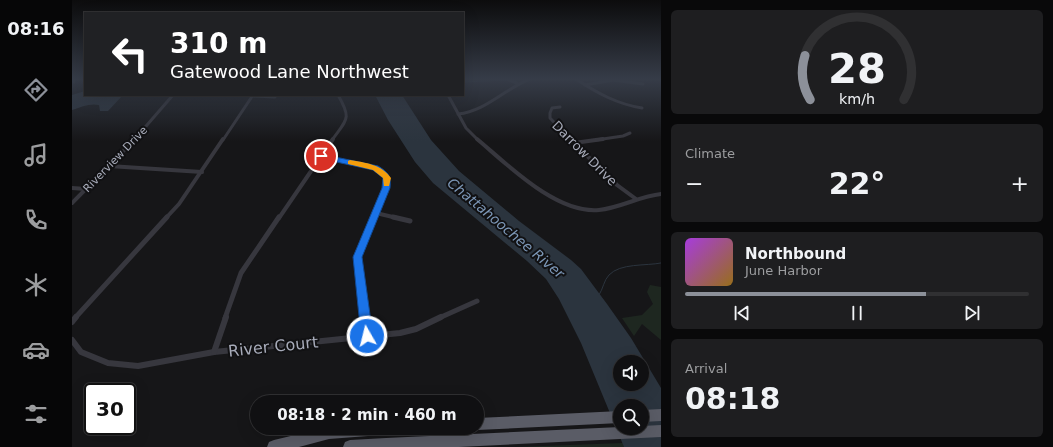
<!DOCTYPE html>
<meta charset="utf-8">
<style>
:root{--surface:#101012;--page:#1e1e20;--text:#f1f3f6;--muted:#9c9d9f;--line:#303032;--accent:#8c9099}
body{margin:0;font-family:"DejaVu Sans",sans-serif;background:var(--page);color:var(--text);height:100vh;display:flex;flex-direction:column;font-size:15px;white-space:nowrap}
*{box-sizing:border-box;margin:0}
p{font-size:13px;color:var(--muted)}
.icon{flex:none;width:22px;height:22px;fill:none;stroke:currentColor;stroke-width:2;stroke-linecap:round;stroke-linejoin:round}
.map{position:relative;flex:1;overflow:hidden}
.panel{display:flex;flex-direction:column;gap:10px;padding:10px;background:#09090a;width:392px}
.panel>*{flex:none}
.hud{position:absolute;left:12px;top:12px;width:380px;height:84px;border-radius:0px;box-shadow:0 4px 16px #0002,0 0 0 1px var(--line);background:#202124;color:#fff;overflow:hidden}
.controls{position:absolute;left:541px;top:355px;display:grid;gap:8px}
.controls a{display:grid;place-items:center;width:36px;height:36px;border-radius:50%;background:var(--surface);box-shadow:0 4px 16px #0002,0 0 0 1px var(--line);font-size:20px}
.speed{position:absolute;left:12px;top:383px;display:flex;gap:8px;font-size:20px;font-weight:700;text-align:center}
.speed>*{display:grid;place-content:center;width:52px;height:52px;border-radius:50%;background:var(--surface);box-shadow:0 4px 16px #0002,0 0 0 1px var(--line);line-height:1}
.speed .limit{border:2px solid #111;border-radius:6px;background:#fff;color:#111}
.pin{position:absolute;display:grid;place-items:center;width:34px;height:34px;color:#fff;margin:-17px;border:2px solid #fff;border-radius:50%;box-shadow:0 1px 4px #0007}
.me{position:absolute;width:44px;margin:-22px;rotate:352deg;stroke-linejoin:round;filter:drop-shadow(0 0 3px #0008)}
.turn{display:flex;align-items:center;gap:14px;height:84px;padding:0 20px;font-size:18px}
.turn .icon{width:52px;height:52px;stroke-width:2.5}
.turn b{display:block;font-size:28px;line-height:34px}
.big{font-size:30px;font-weight:800;line-height:1.1}
.panel .card{flex:1;display:flex;flex-direction:column;justify-content:center;gap:6px;min-width:0;padding:0 14px;border-radius:6px;background:var(--page)}
.panel .dial{align-items:center;gap:0}
.dial svg{height:104px;overflow:visible;fill:none;stroke:var(--line);stroke-width:7;stroke-linecap:round;text-anchor:middle}
.dial text{fill:var(--text);stroke:none}
.song{display:flex;align-items:center;gap:12px}
.cover{width:48px;height:48px;border-radius:6px;background:linear-gradient(135deg,hsl(280 70% 55%),hsl(40 70% 35%))}
.played{height:4px;border-radius:2px;background:linear-gradient(90deg,var(--accent) 70%,var(--line) 70%)}
.keys{display:flex;justify-content:space-around;direction:ltr}
.heat{display:flex;justify-content:space-between;align-items:center;font-size:22px;direction:ltr}
.trip{position:absolute;left:178px;top:395px;width:234px;height:40px;border-radius:20px;background:var(--surface);box-shadow:0 4px 16px #0002,0 0 0 1px var(--line);font-weight:800;line-height:40px;text-align:center}
main{display:flex;flex:1;min-height:0}
.menu{display:flex;flex-direction:column;width:72px;justify-content:space-around;align-items:center;background:#060607;color:var(--muted)}
.menu .icon{width:28px;height:28px}
.menu .active{color:var(--accent)}
.menu b{font-size:18px;color:var(--text)}
.map>svg:first-child{display:block}
.green{fill:#1e2720}
.water{fill:#2b343e;fill-rule:evenodd}
.lines{fill:none;stroke-linecap:round;stroke-linejoin:round}
.stream{stroke:#2b343e;stroke-width:1}
.minor-far3{stroke:#37373e;stroke-width:3}
.minor-far2{stroke:#37373e;stroke-width:4}
.minor-far1{stroke:#37373e;stroke-width:5}
.minor{stroke:#37373e;stroke-width:6}
.trunk{fill:#5a5c66;fill-rule:evenodd}
.route{fill:#1a73e8;stroke:#114b97}
.slow{fill:#f59e0b}
.labels{text-anchor:middle;stroke-width:4;stroke-linejoin:round;paint-order:stroke}
.far-street-label{font-size:11px;fill:#a7abb9;stroke:#111113}
.street-label{font-size:13px;fill:#a7abb9;stroke:#111113}
.water-label{font-size:14px;font-style:italic;fill:#7c97b7;stroke:#111113}
.near-street-label{font-size:16px;fill:#a7abb9;stroke:#111113}
</style>
<main>
<nav class="menu">
<b>08:16</b>
<svg class="icon active" aria-label="directions" viewBox="0 0 24 24"><path d="M12 3l9 9-9 9-9-9zM9 14v-3h6M13 9l2 2-2 2"/></svg>
<svg class="icon" aria-label="music" viewBox="0 0 24 24"><path d="M9 18V5l10-2v13"/><circle cx="6" cy="18" r="3"/><circle cx="16" cy="16" r="3"/></svg>
<svg class="icon" aria-label="phone" viewBox="0 0 24 24"><path d="M5 4h4l2 5-3 2q2 4 5 5l2-3 5 2v4C11 20 4 13 5 4z"/></svg>
<svg class="icon" aria-label="climate" viewBox="0 0 24 24"><path d="M12 3v18M4 7l16 10M4 17L20 7"/></svg>
<svg class="icon" aria-label="car" viewBox="0 0 24 24"><path d="M5 17H2v-5l4-1 3-4h7l3 4 3 1v5h-3M9 17h6M6 11h13"/><circle cx="7" cy="17" r="2"/><circle cx="17" cy="17" r="2"/></svg>
<svg class="icon" aria-label="filters" viewBox="0 0 24 24"><path d="M4 7h16M4 17h16"/><circle cx="9" cy="7" r="2"/><circle cx="15" cy="17" r="2"/></svg>
</nav>
<div class="map">
<svg width="589" height="447" viewBox="0 0 589 447">
<rect width="100%" height="100%" fill="#161618"/>
<g class="green">
<path d="M578,285l11,2v53l-19,-16 -8,12 -12,-18 20,-3 11,-11 -6,-12z"/>
<path d="M551,443l1,4h-109z"/>
</g>
<g class="water">
<path d="M13,91v4h38l-15,16h-8l-1,-6c-9,-2 -18,2 -27,5v-15z"/>
<path d="M303,95h27l29,45 28,31 60,50 52,39 10,9 26,35 24,34 30,50v59h-37l-43,-104 -22,-44 -13,-20 -19,-18 -94,-78 -18,-21 -27,-42zM548,362h22v22h-22zM548,406h22v22h-22z"/>
</g>
<g class="lines">
<g class="stream">
<path d="M440,79h2"/>
<path d="M391,82l41,-2"/>
<path d="M527,295c4,-6 5,-15 10,-20 11,-12 37,-9 52,-12"/>
</g>
<g class="minor-far3">
<path d="M2,79v3"/>
<path d="M434,79l11,4"/>
<path d="M504,79c21,14 41,25 66,29"/>
<path d="M513,85l28,-5 30,4"/>
<path d="M376,95l18,33 12,12"/>
<path d="M180,96l23,1"/>
<path d="M488,107l-8,1 -2,5v5l21,22"/>
<path d="M386,114c28,-3 46,-25 72,-35"/>
<path d="M62,140l39,-45"/>
<path d="M151,140l30,-45"/>
<path d="M260,140c15,-21 20,-21 6,-45"/>
<path d="M524,140l27,-4 7,-3"/>
</g>
<g class="minor-far2">
<path d="M405,139c30,25 79,75 122,71 21,-2 41,-14 62,-16"/>
<path d="M498,139l47,46 19,14"/>
<path d="M502,143l29,-4"/>
<path d="M249,156l55,12 11,10 -1,10 -12,30"/>
<path d="M37,166l93,6"/>
<path d="M0,188l14,1"/>
<path d="M0,203l63,-64"/>
<path d="M304,213l21,5"/>
<path d="M94,218l13,-14 44,-65"/>
<path d="M207,218l54,-79"/>
</g>
<g class="minor-far1">
<path d="M321,217l17,4"/>
<path d="M3,318l92,-101"/>
<path d="M153,318l16,-45 38,-56"/>
<path d="M293,318l-7,-61 16,-40"/>
<path d="M367,318l38,-17"/>
</g>
<g class="minor">
<path d="M293,317l2,19"/>
<path d="M0,322l4,-5"/>
<path d="M0,340l9,12 27,11 30,3 76,-14 186,-19 16,-4 25,-12"/>
<path d="M142,352l12,-35"/>
</g>
<g class="trunk">
<path d="M589,409v12l-19,1v-12z"/>
<path d="M548,411v12l-143,7 -5,-2h5v-10z"/>
<path d="M589,425v12l-202,10h-116l2,-5 5,-2 36,-2 234,-11v1h22v-2z"/>
<path d="M252,428h76l-2,4 -4,2 -65,5 -30,8h-32l2,-5 5,-2z"/>
</g>
</g>
<linearGradient id="sky" x2="0" y2="1"><stop stop-color="#0c0c0d"/><stop offset="0.56" stop-color="#363c48"/><stop offset="1" stop-color="#363c48" stop-opacity="0"/></linearGradient>
<rect width="589" height="141" fill="url(#sky)"/>
<path class="route" d="M249,154l57,12c11,7 13,10 12,22l-28,69 11,79 -2,4 -4,2 -4,-2 -2,-4 -8,-79 29,-69 1,-10 -10,-8 -55,-12v-3z"/>
<path class="slow" d="M278,160c16,3 31,4 41,18l-2,8h-5l-1,-8 -10,-8 -25,-6v-3z"/>
<g class="labels">
<g class="far-street-label">
<text transform="translate(43 159) rotate(-46)" y="4">Riverview Drive</text>
</g>
<g class="street-label">
<text transform="translate(513 153) rotate(45)" y="5">Darrow Drive</text>
</g>
<g class="water-label">
<text transform="translate(434 228) rotate(40)" y="5">Chattahoochee River</text>
</g>
<g class="near-street-label">
<text transform="translate(201 346) rotate(-6)" y="6">River Court</text>
</g>
</g>
</svg>
<div class="controls">
<a><svg class="icon" aria-label="sound" viewBox="0 0 24 24"><path d="M4 9h4l5-4v14l-5-4H4zM17 9q2 3 0 6"/></svg></a>
<a><svg class="icon" aria-label="search" viewBox="0 0 24 24"><circle cx="10" cy="10" r="6"/><path d="M15 15l6 6"/></svg></a>
</div>
<div class="speed"><div class="limit">30</div></div>
<div class="pin" style="left:249px;top:156px;background:#d93025"><svg class="icon" aria-label="arrive" viewBox="0 0 24 24"><path d="M6 21V4h12l-3 4 3 4H6"/></svg></div>
<svg class="me" style="left:295px;top:336px" viewBox="-20 -20 40 40"><circle r="17" fill="#1a73e8" stroke="#fff" stroke-width="3"/><path d="M0-11L8 9 0 5-8 9z" fill="#fff"/></svg>
<div class="trip">08:18 · 2 min · 460 m</div>
<div class="hud">
<div class="turn"><svg class="icon" aria-label="left" viewBox="0 0 24 24"><path d="M17 20v-9H6M10 6l-5 5 5 5"/></svg><div><b>310 m</b>Gatewood Lane Northwest</div></div>
</div>
</div>
<section class="panel">
<div class="card dial"><svg viewBox="0 0 100 80">
<path d="M14 69A42 42 0 1 1 86 69"/>
<path d="M14 69A42 42 0 0 1 10 35" stroke="#8c9099"/>
<text x="50" y="56" font-size="32" font-weight="700">28</text>
<text x="50" y="72" font-size="11">km/h</text>
</svg></div>
<div class="card"><p>Climate</p>
<div class="heat"><a>−</a><b class="big">22°</b><a>+</a></div>
</div>
<div class="card">
<div class="song"><i class="cover"></i><div><b>Northbound</b><p>June Harbor</p></div></div>
<div class="played"></div>
<div class="keys"><svg class="icon" aria-label="previous" viewBox="0 0 24 24"><path d="M18 5L8 12l10 7zM5 5v14"/></svg><svg class="icon" aria-label="pause" viewBox="0 0 24 24"><path d="M8 5v14M16 5v14"/></svg><svg class="icon" aria-label="next" viewBox="0 0 24 24"><path d="M6 5l10 7-10 7zM19 5v14"/></svg></div>
</div>
<div class="card"><p>Arrival</p><b class="big">08:18</b></div>
</section>
</main>
